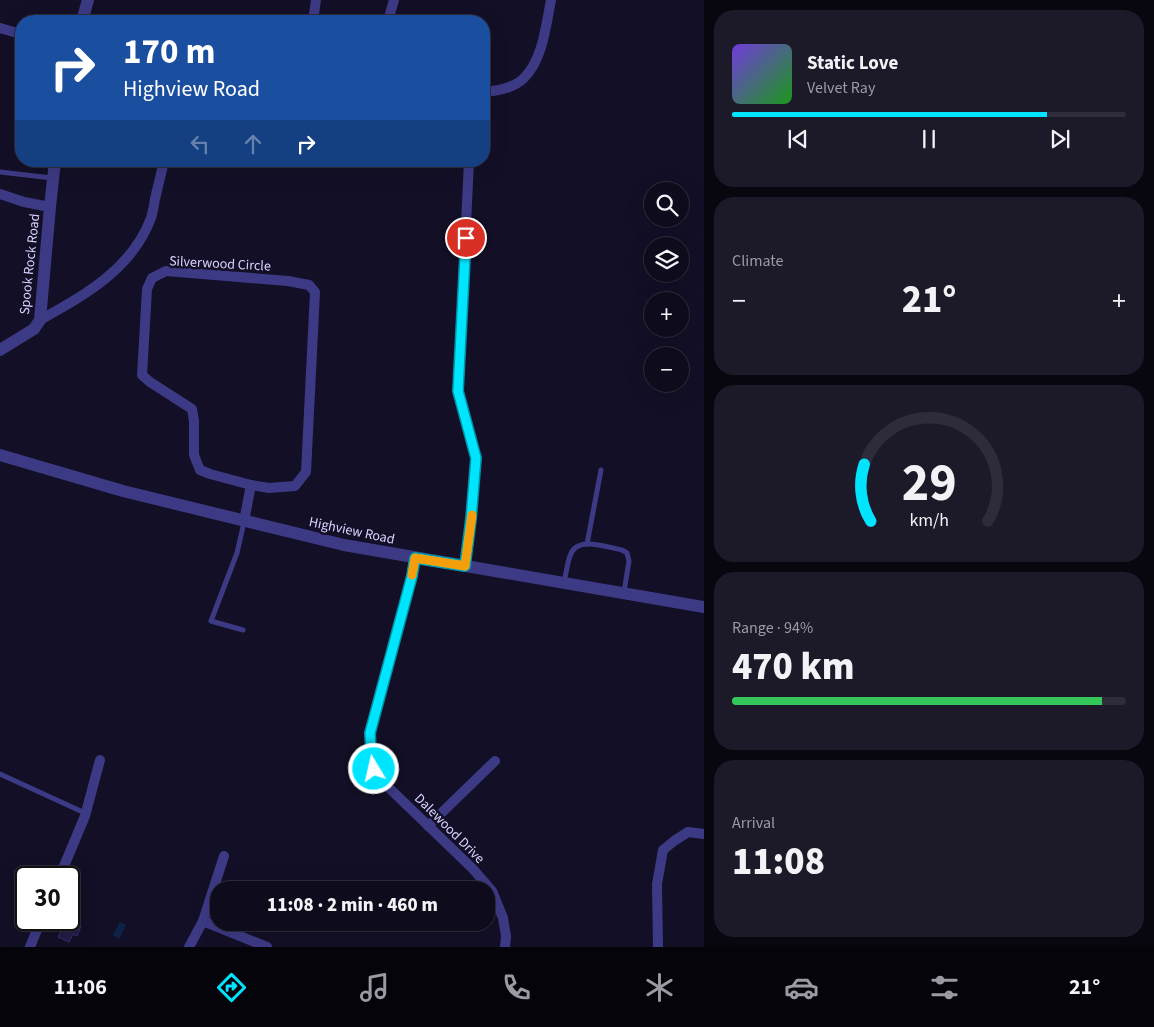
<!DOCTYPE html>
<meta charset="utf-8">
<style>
:root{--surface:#0e0b1c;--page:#1c1929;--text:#f1f3f6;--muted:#9b9ba3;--line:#2e2b3b;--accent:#00e5ff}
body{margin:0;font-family:"Source Sans 3",sans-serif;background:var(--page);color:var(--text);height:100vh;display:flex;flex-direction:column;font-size:19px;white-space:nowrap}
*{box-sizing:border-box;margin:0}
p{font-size:16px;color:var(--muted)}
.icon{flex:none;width:28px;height:28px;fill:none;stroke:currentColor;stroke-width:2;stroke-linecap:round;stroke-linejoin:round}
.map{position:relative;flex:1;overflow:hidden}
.details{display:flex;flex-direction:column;gap:10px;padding:10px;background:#08060f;width:450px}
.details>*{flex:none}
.banner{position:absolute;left:15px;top:15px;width:475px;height:152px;border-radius:20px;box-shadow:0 5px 20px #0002,0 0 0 1px var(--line);background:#1a4fa0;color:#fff;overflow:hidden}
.controls{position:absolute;left:644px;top:182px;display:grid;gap:10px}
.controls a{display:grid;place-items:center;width:45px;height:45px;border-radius:50%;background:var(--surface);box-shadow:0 5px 20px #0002,0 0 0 1px var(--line);font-size:25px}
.speed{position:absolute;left:15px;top:866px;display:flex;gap:10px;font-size:25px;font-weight:700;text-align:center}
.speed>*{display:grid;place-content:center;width:65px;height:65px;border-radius:50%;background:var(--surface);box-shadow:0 5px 20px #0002,0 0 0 1px var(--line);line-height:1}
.speed .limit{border:2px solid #111;border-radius:8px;background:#fff;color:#111}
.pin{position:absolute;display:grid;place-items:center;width:42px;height:42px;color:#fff;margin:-21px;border:2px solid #fff;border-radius:50%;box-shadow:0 1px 5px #0007}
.me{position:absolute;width:55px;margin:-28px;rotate:351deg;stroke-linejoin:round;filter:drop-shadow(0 0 4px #0008)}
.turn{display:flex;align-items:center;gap:18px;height:105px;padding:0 25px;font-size:22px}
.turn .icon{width:65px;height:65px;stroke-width:2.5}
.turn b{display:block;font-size:35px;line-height:42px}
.lanes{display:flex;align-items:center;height:48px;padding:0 25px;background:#0003;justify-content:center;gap:25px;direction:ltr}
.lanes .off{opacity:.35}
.big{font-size:38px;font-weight:800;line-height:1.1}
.details .card{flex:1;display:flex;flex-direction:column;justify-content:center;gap:8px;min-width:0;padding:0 18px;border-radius:20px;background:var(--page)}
.details .dial{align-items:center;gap:0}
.dial svg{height:130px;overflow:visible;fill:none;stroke:var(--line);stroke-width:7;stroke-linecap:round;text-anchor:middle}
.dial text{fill:var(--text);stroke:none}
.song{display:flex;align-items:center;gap:15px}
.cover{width:60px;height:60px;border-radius:8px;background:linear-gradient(135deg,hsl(260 70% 55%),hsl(120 70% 35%))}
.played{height:5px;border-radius:2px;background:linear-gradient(90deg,var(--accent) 80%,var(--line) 80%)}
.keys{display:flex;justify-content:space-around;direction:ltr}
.heat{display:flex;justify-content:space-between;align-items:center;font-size:28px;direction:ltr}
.charge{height:8px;border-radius:4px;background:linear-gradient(90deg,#34c759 94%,var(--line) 0)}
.trip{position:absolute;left:210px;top:881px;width:285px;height:50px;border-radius:20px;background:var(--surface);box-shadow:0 5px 20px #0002,0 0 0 1px var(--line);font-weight:800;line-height:50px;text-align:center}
.tab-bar{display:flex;height:80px;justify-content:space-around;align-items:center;background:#06040b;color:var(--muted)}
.tab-bar .icon{width:35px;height:35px}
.tab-bar .active{color:var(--accent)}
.tab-bar b{font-size:22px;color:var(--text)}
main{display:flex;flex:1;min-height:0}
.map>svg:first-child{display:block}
.water{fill:#0c2248}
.building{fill:#241b47;stroke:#3b2d73}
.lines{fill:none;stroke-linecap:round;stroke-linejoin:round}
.service{stroke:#3d3a85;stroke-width:5}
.minor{stroke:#3d3a85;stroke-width:10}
.tertiary{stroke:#3d3a85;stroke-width:12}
.route-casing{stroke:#0095a6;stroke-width:12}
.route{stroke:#00e5ff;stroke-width:9}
.slow{stroke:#f59e0b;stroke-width:9}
.labels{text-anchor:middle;stroke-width:5;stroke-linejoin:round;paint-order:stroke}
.street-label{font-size:14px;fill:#d9d4ff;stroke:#130f26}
</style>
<main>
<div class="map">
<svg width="704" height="947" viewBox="0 0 704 947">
<rect width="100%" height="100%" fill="#130f26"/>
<path class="water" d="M120,922l6,3 -7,14 -6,-4z"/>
<path class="building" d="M66,920l15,6 -4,10 -4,-2 -4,8 -11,-5z"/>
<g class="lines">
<g class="service">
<path d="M0,172l52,6"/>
<path d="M587,544l14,-74"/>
<path d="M564,583c2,-9 3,-19 6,-27 6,-21 36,-9 52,-6l5,3 2,8 -5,31"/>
<path d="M243,630l-32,-9 26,-68 7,-31"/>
<path d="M0,774l85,39"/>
</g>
<g class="minor">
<path d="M313,21l3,-21"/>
<path d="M388,21l6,-21"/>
<path d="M0,28l21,6"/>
<path d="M484,92c14,-1 30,-4 40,-14 19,-19 22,-53 27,-78"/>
<path d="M0,194l24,8 26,5"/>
<path d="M40,320c45,-25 92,-51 111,-102 2,-6 3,-13 4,-19 3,-13 6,-25 9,-38"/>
<path d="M244,521l7,-36 18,3 26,-2 11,-14 9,-180 -6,-7 -21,-4 -122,-10 -14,7 -5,11 -5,86 8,7 42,27 2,12v34l6,15 10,4 41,11"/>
<path d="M415,558l-3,18 -42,157 1,18 3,18 12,16 87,84 19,22 11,27 3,18 -1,11"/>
<path d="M465,566l6,-47 5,-61 -18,-67 11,-230"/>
<path d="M428,826l67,-65"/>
<path d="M59,878l26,-62 15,-56"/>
<path d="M203,921l64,26"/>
<path d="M30,947l11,-27"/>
<path d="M189,947l14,-26 21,-65"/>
<path d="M658,947l-1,-63 6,-34 11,-9 14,-9 16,2"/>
</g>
<g class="tertiary">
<path d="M82,21l6,-21"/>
<path d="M0,350l34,-21 6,-9 10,-113 5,-46"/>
<path d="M0,455l123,36 221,54 360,62"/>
</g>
</g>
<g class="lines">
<g class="route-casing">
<path id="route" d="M374,769l-3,-18 -1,-18 42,-157 3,-18 50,8 6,-47 5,-61 -18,-67 8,-153"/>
</g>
<use href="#route" class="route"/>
<path class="slow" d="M412,575l3,-17 50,8 7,-51"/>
</g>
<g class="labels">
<g class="street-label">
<text transform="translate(220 263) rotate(3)" y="5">Silverwood Circle</text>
<text transform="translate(29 264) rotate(-84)" y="5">Spook Rock Road</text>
<text transform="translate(352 530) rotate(12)" y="5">Highview Road</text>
<text transform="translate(450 828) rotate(45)" y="5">Dalewood Drive</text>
</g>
</g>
</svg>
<div class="controls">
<a><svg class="icon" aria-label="search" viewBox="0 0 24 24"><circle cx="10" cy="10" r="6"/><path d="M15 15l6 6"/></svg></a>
<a><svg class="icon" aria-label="layers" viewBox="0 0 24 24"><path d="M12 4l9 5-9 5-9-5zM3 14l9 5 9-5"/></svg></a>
<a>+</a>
<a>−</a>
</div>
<div class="speed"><div class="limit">30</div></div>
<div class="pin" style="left:466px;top:238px;background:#d93025"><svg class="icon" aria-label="arrive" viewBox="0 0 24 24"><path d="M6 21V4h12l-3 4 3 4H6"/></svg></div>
<svg class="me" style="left:374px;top:769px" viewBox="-20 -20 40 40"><circle r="17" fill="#00e5ff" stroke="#fff" stroke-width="3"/><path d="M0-11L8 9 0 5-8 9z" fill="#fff"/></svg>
<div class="trip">11:08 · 2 min · 460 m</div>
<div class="banner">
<div class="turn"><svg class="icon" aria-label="right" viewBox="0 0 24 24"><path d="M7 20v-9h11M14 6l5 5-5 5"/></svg><div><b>170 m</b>Highview Road</div></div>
<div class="lanes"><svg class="icon off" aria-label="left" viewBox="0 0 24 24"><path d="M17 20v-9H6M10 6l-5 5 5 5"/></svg><svg class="icon off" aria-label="ahead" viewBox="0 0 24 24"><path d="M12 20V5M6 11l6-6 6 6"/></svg><svg class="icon" aria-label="right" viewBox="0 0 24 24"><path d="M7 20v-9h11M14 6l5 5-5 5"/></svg></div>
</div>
</div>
<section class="details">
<div class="card">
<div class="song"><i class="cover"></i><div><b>Static Love</b><p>Velvet Ray</p></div></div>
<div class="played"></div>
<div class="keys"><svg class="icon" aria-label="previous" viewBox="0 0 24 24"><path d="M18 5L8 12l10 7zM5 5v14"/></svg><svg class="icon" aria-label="pause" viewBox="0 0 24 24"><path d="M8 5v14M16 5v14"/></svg><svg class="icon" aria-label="next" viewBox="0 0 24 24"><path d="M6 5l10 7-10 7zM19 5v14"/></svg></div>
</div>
<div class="card"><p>Climate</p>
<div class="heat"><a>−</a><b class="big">21°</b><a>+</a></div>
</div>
<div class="card dial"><svg viewBox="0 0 100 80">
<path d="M14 69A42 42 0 1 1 86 69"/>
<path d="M14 69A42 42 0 0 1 10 34" stroke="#00e5ff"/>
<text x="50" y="56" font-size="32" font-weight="700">29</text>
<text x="50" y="72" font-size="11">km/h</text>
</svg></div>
<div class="card"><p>Range · 94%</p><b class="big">470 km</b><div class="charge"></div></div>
<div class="card"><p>Arrival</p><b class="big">11:08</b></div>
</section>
</main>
<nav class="tab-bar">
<b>11:06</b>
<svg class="icon active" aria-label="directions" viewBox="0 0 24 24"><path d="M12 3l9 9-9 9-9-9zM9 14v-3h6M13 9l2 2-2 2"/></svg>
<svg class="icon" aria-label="music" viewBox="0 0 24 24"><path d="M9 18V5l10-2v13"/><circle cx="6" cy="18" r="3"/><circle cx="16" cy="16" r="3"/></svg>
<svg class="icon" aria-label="phone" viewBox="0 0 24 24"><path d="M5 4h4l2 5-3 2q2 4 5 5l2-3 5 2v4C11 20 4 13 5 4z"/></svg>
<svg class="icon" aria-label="climate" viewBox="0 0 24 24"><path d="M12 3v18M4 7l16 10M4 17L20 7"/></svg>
<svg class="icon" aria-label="car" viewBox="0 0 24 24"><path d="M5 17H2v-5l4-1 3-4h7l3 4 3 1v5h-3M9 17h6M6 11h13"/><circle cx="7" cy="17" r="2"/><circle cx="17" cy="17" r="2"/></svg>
<svg class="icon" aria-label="filters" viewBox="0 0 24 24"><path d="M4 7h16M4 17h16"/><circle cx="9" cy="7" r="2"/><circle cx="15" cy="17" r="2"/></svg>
<b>21°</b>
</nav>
